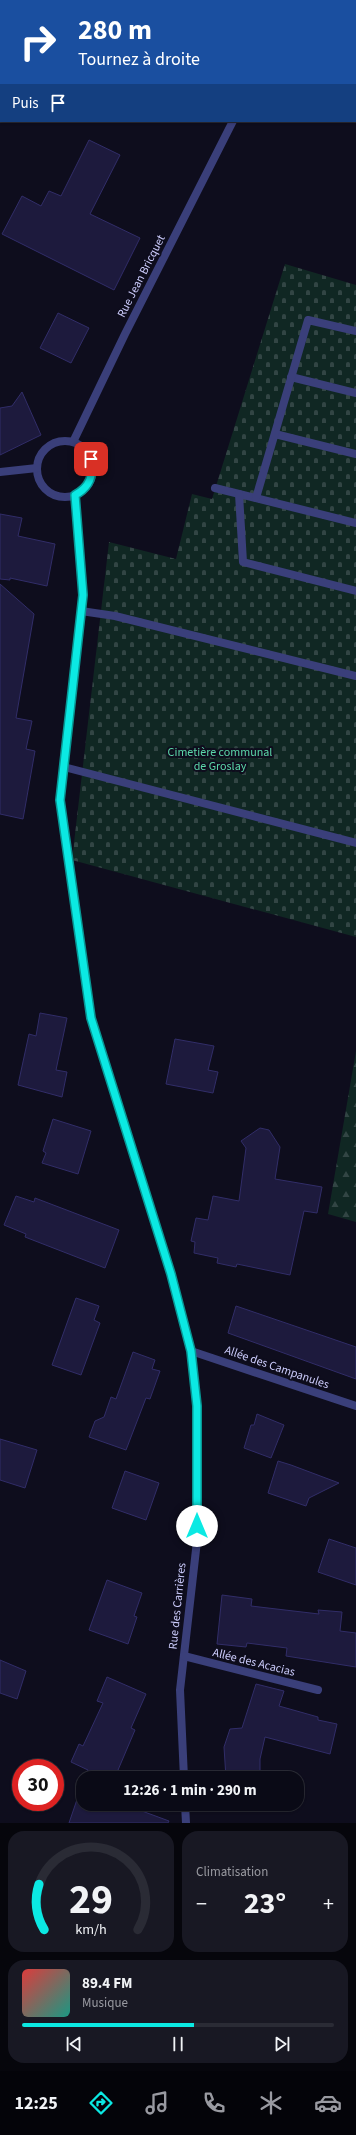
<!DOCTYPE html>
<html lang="fr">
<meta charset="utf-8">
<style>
:root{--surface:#0a0a16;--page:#181823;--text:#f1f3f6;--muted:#999aa1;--line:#2a2b35;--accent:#0be9e3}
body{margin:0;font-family:"Source Sans 3",sans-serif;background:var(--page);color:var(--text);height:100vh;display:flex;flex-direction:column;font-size:15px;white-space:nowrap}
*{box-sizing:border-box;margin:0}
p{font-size:13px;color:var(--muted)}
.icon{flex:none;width:22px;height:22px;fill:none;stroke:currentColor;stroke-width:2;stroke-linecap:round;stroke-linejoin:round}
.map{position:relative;height:1823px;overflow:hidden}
.side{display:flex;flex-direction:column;gap:8px;padding:8px;background:#06060c;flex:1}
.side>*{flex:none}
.top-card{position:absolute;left:0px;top:0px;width:356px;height:122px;box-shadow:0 1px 3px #0004,0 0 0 1px var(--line);background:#1a4fa0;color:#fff;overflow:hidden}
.speed{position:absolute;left:12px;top:1759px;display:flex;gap:8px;font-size:20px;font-weight:700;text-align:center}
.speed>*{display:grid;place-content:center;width:52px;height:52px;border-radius:50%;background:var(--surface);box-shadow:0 1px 3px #0004,0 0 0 1px var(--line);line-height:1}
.speed .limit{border:6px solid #d22;background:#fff;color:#111}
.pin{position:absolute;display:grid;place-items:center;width:34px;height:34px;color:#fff;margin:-17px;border-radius:8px;box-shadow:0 2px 6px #0006}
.me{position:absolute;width:44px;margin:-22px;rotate:0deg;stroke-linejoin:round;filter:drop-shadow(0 0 3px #0008)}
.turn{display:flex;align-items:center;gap:14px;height:84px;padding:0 12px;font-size:18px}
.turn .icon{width:52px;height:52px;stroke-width:2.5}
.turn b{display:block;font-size:28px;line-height:34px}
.then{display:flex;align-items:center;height:38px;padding:0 12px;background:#0003;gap:8px;font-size:15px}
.big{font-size:30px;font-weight:700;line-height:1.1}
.side .widget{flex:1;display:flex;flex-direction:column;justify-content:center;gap:6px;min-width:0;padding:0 14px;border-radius:16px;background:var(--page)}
.side .dial{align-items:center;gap:0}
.dial svg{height:104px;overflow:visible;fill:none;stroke:var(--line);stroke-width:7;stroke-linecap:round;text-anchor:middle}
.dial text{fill:var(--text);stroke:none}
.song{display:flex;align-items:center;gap:12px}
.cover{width:48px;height:48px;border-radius:6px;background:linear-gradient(135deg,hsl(0 70% 55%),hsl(170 70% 35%))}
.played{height:4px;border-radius:2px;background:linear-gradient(90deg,var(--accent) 55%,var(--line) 55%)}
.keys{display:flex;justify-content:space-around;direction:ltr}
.heat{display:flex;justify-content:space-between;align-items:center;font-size:22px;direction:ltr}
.side .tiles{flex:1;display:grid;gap:8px;grid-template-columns:1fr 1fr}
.widget:last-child{grid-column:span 2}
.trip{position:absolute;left:76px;top:1771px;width:228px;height:40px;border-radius:16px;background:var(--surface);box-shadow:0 1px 3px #0004,0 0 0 1px var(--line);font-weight:700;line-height:40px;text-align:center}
.menu{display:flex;height:64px;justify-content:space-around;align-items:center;background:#040409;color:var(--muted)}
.menu .icon{width:28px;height:28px}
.menu .on{color:var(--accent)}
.menu b{font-size:18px;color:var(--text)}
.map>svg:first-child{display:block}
.forest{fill:url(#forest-firs)}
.cemetery{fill:url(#cemetery-stones)}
.building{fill:#1d1a3d;stroke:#312d68}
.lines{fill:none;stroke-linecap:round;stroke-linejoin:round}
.lane{stroke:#3a3f7a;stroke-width:8}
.street{stroke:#3a3f7a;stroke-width:8}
.route-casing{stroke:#079794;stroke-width:10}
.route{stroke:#0be9e3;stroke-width:7}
.labels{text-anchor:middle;stroke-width:4;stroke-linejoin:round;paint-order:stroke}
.street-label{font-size:12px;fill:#ccccfc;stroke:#0e0d1d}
.park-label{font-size:12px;fill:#5cd8aa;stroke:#0e0d1d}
</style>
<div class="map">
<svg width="356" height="1823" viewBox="0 0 356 1823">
<defs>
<pattern id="forest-firs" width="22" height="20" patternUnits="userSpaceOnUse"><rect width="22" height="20" fill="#102723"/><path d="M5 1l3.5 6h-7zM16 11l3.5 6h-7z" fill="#324544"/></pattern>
<pattern id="cemetery-stones" width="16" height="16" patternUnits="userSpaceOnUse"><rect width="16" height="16" fill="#102723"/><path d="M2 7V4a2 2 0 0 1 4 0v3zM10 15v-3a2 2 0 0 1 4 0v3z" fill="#324544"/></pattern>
</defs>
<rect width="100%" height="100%" fill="#0e0d1d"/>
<path class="forest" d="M356,1051v171l-28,-8z"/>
<path class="cemetery" d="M285,264l71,21v652l-284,-77 37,-318 67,17 16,-65 20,5z"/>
<g class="building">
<path d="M89,140l31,15 -30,59 50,24 -26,52 -112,-56 20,-38 19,10 8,-15 12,5z"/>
<path d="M58,313l31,15 -18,35 -31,-15z"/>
<path d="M22,392l19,43 -41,20v-47l12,-2z"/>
<path d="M0,514l22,4 -4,18 37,8 -8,42 -37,-8v2l-10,-1z"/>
<path d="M0,584l34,30 -18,104 16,3 -6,28 9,2 -12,68 -23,-5z"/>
<path d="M40,1013l27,5 -11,52 11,2 -5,25 -44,-12 11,-51 7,2z"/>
<path d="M175,1039l39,7 -6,24 10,2 -5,21 -47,-9z"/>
<path d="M53,1119l38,12 -13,43 -36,-11 4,-10 -3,-2z"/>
<path d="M260,1128l9,2 11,17 -5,32 47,8 -5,26 -13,-2 -14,64 -53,-11 -1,3 -19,-4 1,-5 -24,-5 1,-11 -4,-1 5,-23 12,2 5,-24 26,5 7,-53 -5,-7z"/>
<path d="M16,1196l18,6 1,-4 84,32 -14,38 -80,-31 1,-3 -22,-9z"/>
<path d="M76,1298l23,8 -5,14 6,3 -19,52 -29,-10z"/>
<path d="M236,1306l120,41v32l-128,-46z"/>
<path d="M133,1352l22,8 -3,9 8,2 -10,28 -4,-1 -20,52 -37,-13 6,-16 9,-4 7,-20 5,2z"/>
<path d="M257,1414l27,11 -13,33 -27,-10 7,-23h3z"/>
<path d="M0,1439l37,11 -12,38 -25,-8z"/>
<path d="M278,1461l13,4 48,18 -30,15 -3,8 -38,-13z"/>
<path d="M125,1471l34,12 -13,37 -34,-12z"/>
<path d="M329,1539l27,9v37l-38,-13z"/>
<path d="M107,1580l35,13 -8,23 3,1 -9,27 -39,-14z"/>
<path d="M222,1595l30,4 -1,7 68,8 -1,-4 24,2 -2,19 16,2v34l-70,-11 1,-8 -40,-5 -1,4 -29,-3z"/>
<path d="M0,1660l26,11 -9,28 -17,-6z"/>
<path d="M107,1677l39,17 -15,34 4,2 -17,40 8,3 -2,5h-39l3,-8 -17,-8 8,-18 4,2 20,-43 -6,-2z"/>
<path d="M256,1684l28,7 -5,15 39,11v3l19,4 -7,30 -65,-17 -5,22v19h-34l-2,-31 6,-18 12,-1z"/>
<path d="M83,1782v22h40l46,17 -1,2h-99z"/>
<path d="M227,1804h34v4l-34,2z"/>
</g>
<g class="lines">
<g class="lane">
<path d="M291,377l65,16"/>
<path d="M275,434l81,20"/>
<path d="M215,488l141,35"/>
<path d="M239,494l4,68 113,29"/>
<path d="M256,498l52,-178 48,11"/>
<path d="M81,611l34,5 241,60"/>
<path d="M64,767l292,76"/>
</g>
<g class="street">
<path d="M248,0v1"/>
<path d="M355,50h1"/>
<circle cx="65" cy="469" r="28"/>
<path d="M73,442l52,-108 108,-213"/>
<path d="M0,472l37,-4"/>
<path d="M75,495l8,100 -23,205 31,218 80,256 20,77 6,55v135l-17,149 4,88"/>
<path d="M191,1351l165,55"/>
<path d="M184,1656l134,34"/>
<path d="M185,1804l1,19"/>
</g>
</g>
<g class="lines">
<g class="route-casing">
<path id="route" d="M91,459c3,16 -1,28 -16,36l8,100 -23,205 31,218 80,256 20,77 6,55v120"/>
</g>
<use href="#route" class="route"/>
</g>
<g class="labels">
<g class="street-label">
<text transform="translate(141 276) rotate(-63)" y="4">Rue Jean Bricquet</text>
<text transform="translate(277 1367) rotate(19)" y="4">Allée des Campanules</text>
<text transform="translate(177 1606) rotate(-84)" y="4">Rue des Carrières</text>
<text transform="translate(254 1662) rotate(14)" y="4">Allée des Acacias</text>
</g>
<g class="park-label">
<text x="220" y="756">Cimetière communal<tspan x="220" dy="14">de Groslay</tspan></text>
</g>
</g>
</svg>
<div class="speed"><div class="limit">30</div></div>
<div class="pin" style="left:91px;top:459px;background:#d93025"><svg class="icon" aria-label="arrive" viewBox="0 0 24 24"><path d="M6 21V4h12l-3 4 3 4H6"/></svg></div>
<svg class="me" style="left:197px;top:1526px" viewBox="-20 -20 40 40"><circle r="19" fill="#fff"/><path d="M0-13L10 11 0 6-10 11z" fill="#0be9e3"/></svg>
<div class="trip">12:26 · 1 min · 290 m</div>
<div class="top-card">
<div class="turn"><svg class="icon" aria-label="right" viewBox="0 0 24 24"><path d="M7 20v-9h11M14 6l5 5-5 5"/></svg><div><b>280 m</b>Tournez à droite</div></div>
<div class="then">Puis<svg class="icon" aria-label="arrive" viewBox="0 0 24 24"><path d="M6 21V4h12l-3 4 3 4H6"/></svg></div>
</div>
</div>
<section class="side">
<div class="tiles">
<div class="widget dial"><svg viewBox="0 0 100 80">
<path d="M14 69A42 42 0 1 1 86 69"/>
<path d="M14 69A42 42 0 0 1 10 34" stroke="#0be9e3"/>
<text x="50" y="56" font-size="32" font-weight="700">29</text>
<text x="50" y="72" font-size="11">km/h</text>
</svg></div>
<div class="widget"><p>Climatisation</p>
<div class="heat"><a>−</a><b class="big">23°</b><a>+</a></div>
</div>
<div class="widget">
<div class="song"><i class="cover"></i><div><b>89.4 FM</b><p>Musique</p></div></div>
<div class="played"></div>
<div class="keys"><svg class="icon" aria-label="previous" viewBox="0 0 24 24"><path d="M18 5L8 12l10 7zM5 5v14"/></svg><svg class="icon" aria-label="pause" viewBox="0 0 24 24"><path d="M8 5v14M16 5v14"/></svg><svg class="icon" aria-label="next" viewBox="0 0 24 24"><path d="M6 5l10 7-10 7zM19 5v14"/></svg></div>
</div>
</div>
</section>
<nav class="menu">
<b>12:25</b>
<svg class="icon on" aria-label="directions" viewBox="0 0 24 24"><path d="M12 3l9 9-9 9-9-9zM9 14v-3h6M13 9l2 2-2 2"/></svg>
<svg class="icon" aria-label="music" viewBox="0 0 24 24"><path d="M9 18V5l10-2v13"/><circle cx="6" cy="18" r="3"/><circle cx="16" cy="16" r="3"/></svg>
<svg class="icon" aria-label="phone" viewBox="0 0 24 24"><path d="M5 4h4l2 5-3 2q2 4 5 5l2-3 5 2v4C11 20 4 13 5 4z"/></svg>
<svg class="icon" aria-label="climate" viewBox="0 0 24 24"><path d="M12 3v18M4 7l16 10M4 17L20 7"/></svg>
<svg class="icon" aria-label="car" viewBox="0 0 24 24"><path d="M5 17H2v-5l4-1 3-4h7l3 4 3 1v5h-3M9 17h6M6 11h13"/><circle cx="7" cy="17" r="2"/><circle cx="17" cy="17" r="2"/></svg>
</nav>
